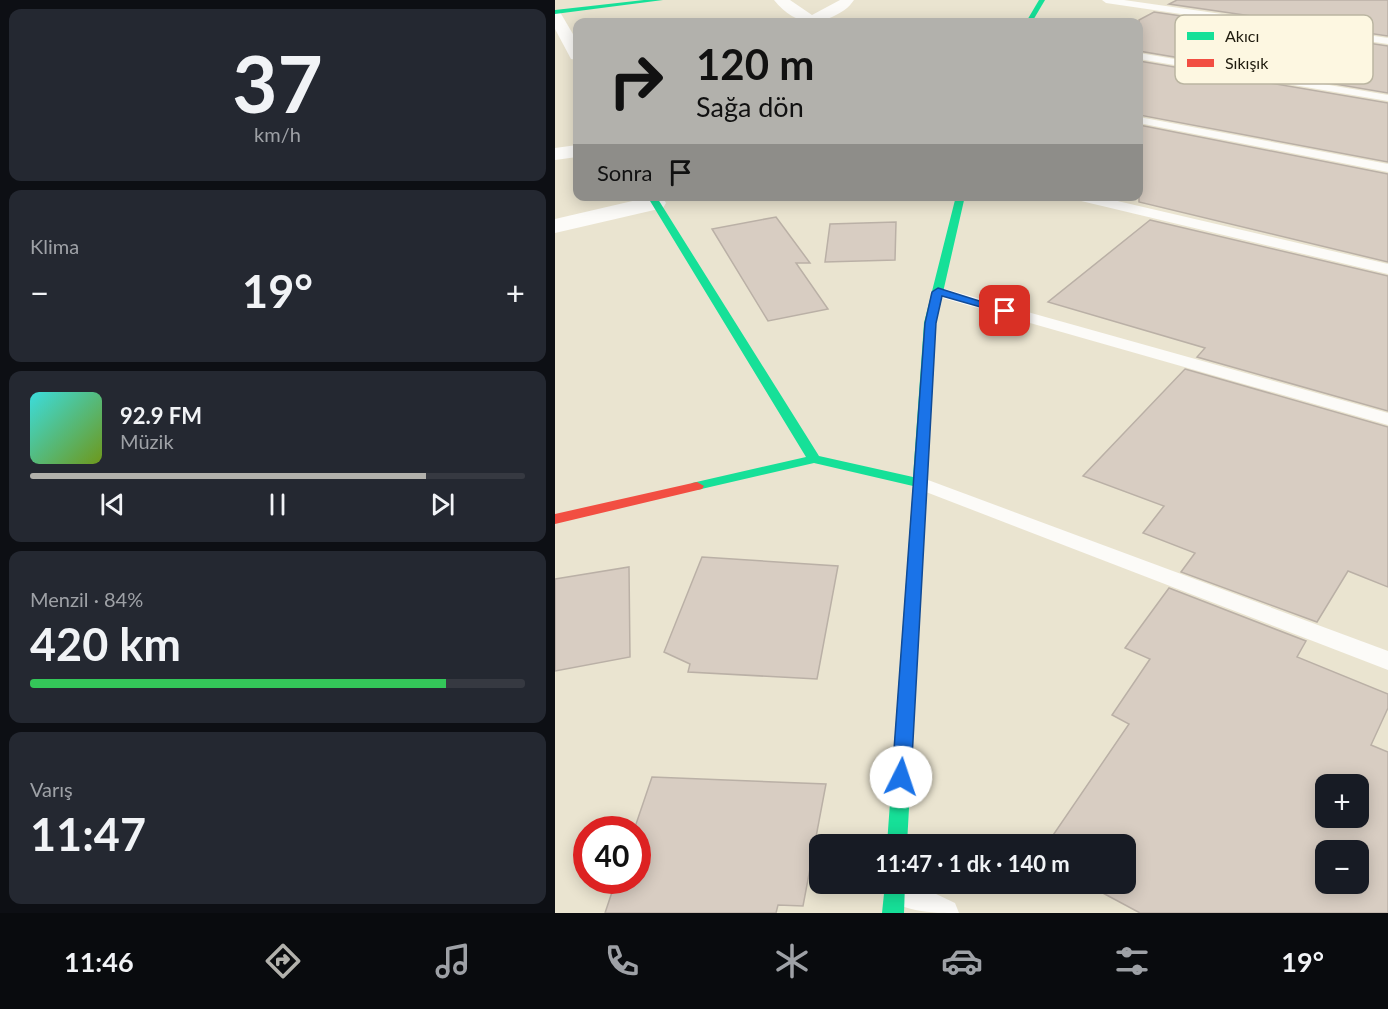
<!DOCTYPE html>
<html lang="tr">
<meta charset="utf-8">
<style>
:root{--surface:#171b24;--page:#242831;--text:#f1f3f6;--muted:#9ea1a6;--line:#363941;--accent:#b2b1ac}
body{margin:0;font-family:Lato,sans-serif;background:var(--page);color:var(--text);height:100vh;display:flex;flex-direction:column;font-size:22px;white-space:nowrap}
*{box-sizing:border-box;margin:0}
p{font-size:20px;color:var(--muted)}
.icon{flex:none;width:33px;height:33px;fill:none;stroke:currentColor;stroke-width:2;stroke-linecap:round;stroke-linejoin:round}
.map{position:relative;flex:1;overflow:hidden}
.details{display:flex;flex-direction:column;gap:9px;padding:9px;background:#0d0f14;width:555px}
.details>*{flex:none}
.guide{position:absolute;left:18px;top:18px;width:570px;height:183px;border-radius:12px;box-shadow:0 3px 15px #0003;background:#b2b1ac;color:#111;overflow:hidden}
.fabs{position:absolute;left:760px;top:774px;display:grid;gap:12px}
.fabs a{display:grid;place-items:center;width:54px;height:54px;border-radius:12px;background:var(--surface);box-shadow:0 3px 15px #0003;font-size:30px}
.speed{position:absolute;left:18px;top:816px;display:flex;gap:12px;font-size:30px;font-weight:700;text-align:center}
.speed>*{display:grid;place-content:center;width:78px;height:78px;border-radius:50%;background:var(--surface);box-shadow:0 3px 15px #0003;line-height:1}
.speed .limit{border:9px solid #d22;background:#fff;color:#111}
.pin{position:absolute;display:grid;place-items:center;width:51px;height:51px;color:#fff;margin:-26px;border-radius:12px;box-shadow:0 3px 9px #0006}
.me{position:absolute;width:66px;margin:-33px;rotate:4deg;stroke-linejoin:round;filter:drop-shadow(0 0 4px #0008)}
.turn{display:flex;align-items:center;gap:21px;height:126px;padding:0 24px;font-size:27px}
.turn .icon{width:78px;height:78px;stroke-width:2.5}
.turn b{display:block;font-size:42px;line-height:51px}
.then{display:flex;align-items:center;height:57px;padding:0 24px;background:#0003;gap:12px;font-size:22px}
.big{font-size:45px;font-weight:700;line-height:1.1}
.details .card{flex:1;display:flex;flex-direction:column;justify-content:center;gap:9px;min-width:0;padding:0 21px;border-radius:12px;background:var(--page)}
.details .dial{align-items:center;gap:0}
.dial b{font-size:78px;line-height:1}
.song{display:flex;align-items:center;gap:18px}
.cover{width:72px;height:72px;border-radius:9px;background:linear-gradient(135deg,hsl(180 70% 55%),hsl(80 70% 35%))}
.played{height:6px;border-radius:3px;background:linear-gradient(90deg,var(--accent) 80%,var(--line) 80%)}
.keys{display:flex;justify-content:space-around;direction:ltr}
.heat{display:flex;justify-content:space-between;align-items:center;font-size:33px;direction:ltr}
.charge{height:9px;border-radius:4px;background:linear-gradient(90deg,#34c759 84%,var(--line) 0)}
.trip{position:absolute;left:254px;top:834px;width:327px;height:60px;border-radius:12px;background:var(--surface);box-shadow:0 3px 15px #0003;font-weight:700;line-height:60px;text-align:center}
.menu{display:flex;height:96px;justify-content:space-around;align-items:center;background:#090b0e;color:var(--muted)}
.menu .icon{width:42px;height:42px}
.menu .active{color:var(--accent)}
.menu b{font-size:27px;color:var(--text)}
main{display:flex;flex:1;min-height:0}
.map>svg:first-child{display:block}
.building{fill:#d8cdc2;stroke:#bab0a6;stroke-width:1.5;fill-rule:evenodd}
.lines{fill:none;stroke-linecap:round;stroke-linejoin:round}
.lane{fill:#fcfbf8;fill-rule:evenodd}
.street{fill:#fcfbf8;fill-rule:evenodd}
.fast{fill:#16e098;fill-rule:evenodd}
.jam{fill:#f24e42;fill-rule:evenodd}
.route{fill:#1a73e8;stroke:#114b97;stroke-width:1.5}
.key{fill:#fdf7e1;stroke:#bab5a1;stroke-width:1.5}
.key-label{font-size:16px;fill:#1e1a0d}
</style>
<main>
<section class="details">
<div class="card dial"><b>37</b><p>km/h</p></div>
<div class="card"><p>Klima</p>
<div class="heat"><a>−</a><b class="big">19°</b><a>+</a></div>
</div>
<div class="card">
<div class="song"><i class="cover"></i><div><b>92.9 FM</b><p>Müzik</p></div></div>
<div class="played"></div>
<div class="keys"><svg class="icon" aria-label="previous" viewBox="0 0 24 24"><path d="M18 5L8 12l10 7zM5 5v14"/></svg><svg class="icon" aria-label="pause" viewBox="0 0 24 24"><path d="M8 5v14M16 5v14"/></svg><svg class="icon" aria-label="next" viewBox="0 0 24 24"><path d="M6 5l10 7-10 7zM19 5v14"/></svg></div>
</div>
<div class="card"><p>Menzil · 84%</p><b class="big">420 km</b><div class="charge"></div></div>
<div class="card"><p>Varış</p><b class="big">11:47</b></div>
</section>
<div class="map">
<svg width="833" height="913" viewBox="0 0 833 913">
<rect width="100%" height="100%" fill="#eae4d0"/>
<g class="building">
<path d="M622,0h211v36l-219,-32z"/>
<path d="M599,12l234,34v47l-249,-42v-31z"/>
<path d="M584,61l249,42v59l-249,-47z"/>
<path d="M584,125l249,49v88l-249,-60z"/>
<path d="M221,217l34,46h-14l32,46 -60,12 -56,-92z"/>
<path d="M595,220l238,56v135l-191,-54 8,-9 -157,-46z"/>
<path d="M341,222l-1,38 -70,2 5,-38z"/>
<path d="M630,369l203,58v160l-40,-16 -31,51 -136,-50 14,-19 -52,-20 21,-27 -81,-30z"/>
<path d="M147,557l136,9 -21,113 -129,-7 2,-8 -26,-12z"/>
<path d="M74,567l1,90 -75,14v-92z"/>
<path d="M614,588l137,53 -9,16 91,37v14l-17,37 17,7v161h-248l-54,-29h39v-40h-78l82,-120 -17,-9 38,-56 -25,-11zM771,784h33v34h-33zM771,850h33v34h-33z"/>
<path d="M97,777l174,7 -23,122 -25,-1 -2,8h-171l11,-33h21v-50h-3z"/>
</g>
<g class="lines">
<g class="lane">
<path d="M547,0h22l264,38v6l-282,-41z"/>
<path d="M584,53l249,42v6l-249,-42z"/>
<path d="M584,117l249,47v8l-249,-49z"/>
<path d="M516,196h25l292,68v10l-311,-74z"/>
<path d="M383,287l450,126v12l-456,-130 -2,-3z"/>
<path d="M365,477l468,174v19l-475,-183 -3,-4 3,-4z"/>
<path d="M330,884h30l40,19 4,10c-26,0 -64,0 -77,-24z"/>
</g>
<g class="street">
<path d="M219,0h16l22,15 28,-15h14c-6,9 -12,12 -22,17 -22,11 -43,2 -58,-17z"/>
<path d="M0,10l5,2 17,29v19l-6,-1 -16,-30z"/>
<path d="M22,145v12l-22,3v-12z"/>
<path d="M99,196l9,2 3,5 -3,5 -108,25v-14z"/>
</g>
<g class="fast">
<path d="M89,0h19l-108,14v-4z"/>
<path d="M484,0h6l-13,22h-6z"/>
<path d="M92,196h9l163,260 94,21 11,-154 32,-127h9l-29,127 -29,521h-20l26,-358 -99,-23 -117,27 -5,-1 -2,-3 2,-3 114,-26z"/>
<path d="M330,884h20l-1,29h-22z"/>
</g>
<path class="jam" d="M142,482l7,4 -2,3 -147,35v-10z"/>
</g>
<path class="route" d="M383,288l73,23 -6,3 -63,-18 -6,27 -25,454 -3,5 -7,3 -6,-3 -3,-5 33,-454 7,-31z"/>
<rect x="620" y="15" width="198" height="69" rx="9" class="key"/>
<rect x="632" y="32" width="27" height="8" fill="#16e098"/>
<rect x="632" y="59" width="27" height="8" fill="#f24e42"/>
<g class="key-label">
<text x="670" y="42">Akıcı</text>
<text x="670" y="69">Sıkışık</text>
</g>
</svg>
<div class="fabs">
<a>+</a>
<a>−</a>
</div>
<div class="speed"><div class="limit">40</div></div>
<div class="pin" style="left:450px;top:311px;background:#d93025"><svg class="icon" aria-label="arrive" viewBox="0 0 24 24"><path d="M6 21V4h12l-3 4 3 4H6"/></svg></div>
<svg class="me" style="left:346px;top:777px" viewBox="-20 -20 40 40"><circle r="19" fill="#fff"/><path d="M0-13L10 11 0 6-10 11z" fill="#1a73e8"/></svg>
<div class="trip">11:47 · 1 dk · 140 m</div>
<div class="guide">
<div class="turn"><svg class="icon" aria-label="right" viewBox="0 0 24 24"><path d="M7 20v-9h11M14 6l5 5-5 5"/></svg><div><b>120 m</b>Sağa dön</div></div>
<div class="then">Sonra<svg class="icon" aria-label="arrive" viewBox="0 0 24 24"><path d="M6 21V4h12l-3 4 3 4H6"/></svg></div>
</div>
</div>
</main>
<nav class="menu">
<b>11:46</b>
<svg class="icon active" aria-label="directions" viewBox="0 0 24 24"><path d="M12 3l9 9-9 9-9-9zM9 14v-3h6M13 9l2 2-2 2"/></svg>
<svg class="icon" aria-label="music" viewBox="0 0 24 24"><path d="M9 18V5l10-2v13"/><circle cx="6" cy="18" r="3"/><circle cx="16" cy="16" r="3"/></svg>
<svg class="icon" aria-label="phone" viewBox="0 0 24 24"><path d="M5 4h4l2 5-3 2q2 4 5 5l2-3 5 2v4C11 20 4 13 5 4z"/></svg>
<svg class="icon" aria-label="climate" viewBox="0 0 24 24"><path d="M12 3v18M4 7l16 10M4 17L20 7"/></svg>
<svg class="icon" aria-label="car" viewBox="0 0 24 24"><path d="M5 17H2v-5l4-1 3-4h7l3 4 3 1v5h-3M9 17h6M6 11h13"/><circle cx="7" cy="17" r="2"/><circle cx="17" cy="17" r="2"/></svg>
<svg class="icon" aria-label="filters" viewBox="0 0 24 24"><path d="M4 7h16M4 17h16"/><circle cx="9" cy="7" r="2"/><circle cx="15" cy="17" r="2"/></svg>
<b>19°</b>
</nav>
